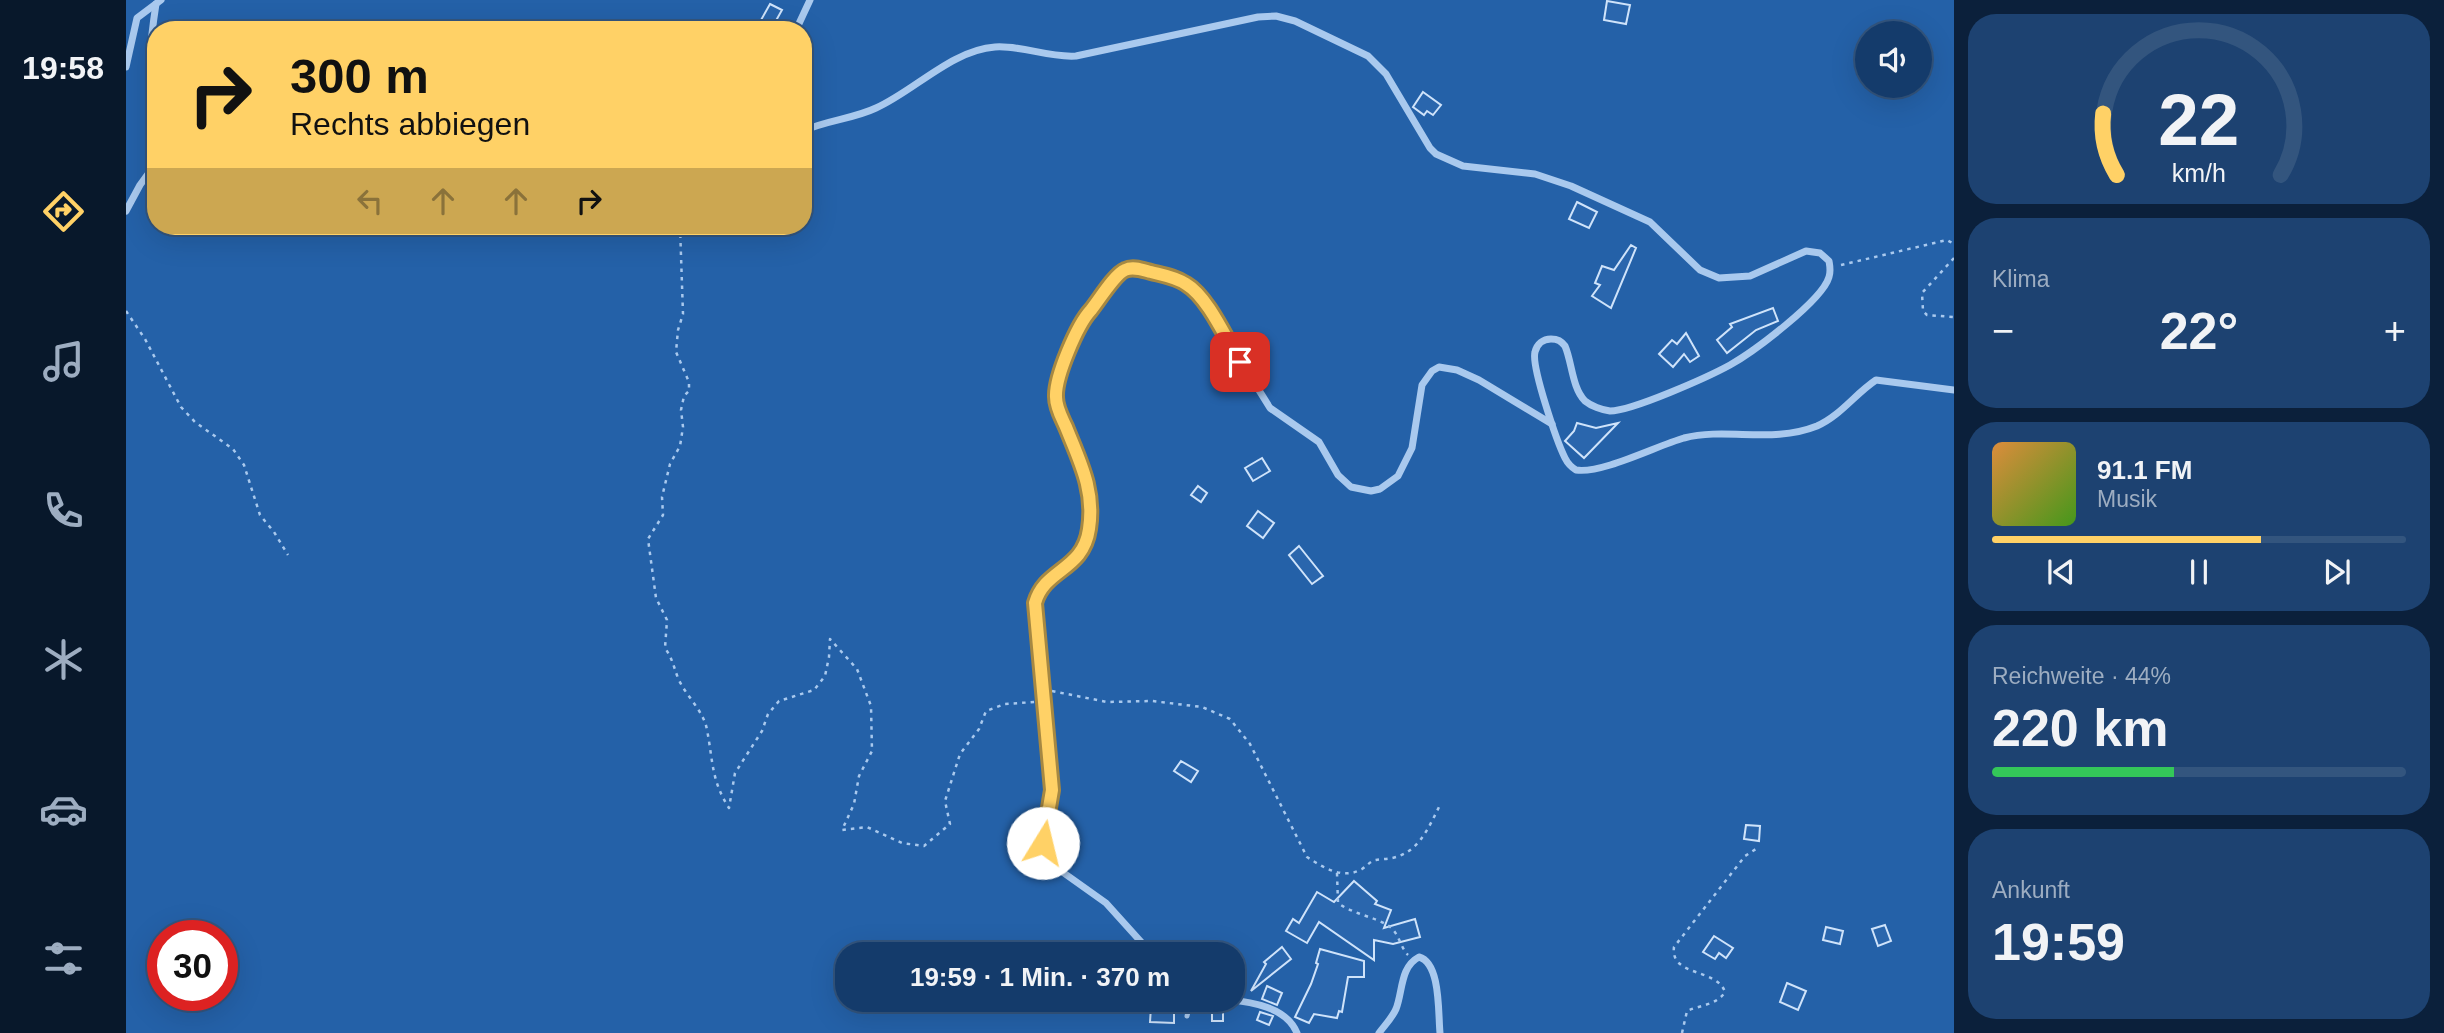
<!DOCTYPE html>
<html lang="de">
<meta charset="utf-8">
<style>
:root{--surface:#143b6b;--page:#1d4271;--text:#f1f3f6;--muted:#9dadc1;--line:#33557e;--accent:#ffd166}
body{margin:0;font-family:Helvetica,sans-serif;background:var(--page);color:var(--text);height:100vh;display:flex;flex-direction:column;font-size:26px;white-space:nowrap}
*{box-sizing:border-box;margin:0}
p{font-size:23px;color:var(--muted)}
.icon{flex:none;width:38px;height:38px;fill:none;stroke:currentColor;stroke-width:2;stroke-linecap:round;stroke-linejoin:round}
.map{position:relative;flex:1;overflow:hidden}
.details{display:flex;flex-direction:column;gap:14px;padding:14px;background:#0b203b;width:490px}
.details>*{flex:none}
.banner{position:absolute;left:21px;top:21px;width:665px;height:214px;border-radius:28px;box-shadow:0 7px 28px #0002,0 0 0 2px var(--line);background:#ffd166;color:#111;overflow:hidden}
.controls{position:absolute;left:1729px;top:21px;display:grid;gap:14px}
.controls a{display:grid;place-items:center;width:77px;height:77px;border-radius:50%;background:var(--surface);box-shadow:0 7px 28px #0002,0 0 0 2px var(--line);font-size:35px}
.speed{position:absolute;left:21px;top:920px;display:flex;gap:14px;font-size:35px;font-weight:700;text-align:center}
.speed>*{display:grid;place-content:center;width:91px;height:91px;border-radius:50%;background:var(--surface);box-shadow:0 7px 28px #0002,0 0 0 2px var(--line);line-height:1}
.speed .limit{border:10px solid #d22;background:#fff;color:#111}
.pin{position:absolute;display:grid;place-items:center;width:60px;height:60px;color:#fff;margin:-30px;border-radius:14px;box-shadow:0 4px 10px #0006}
.me{position:absolute;width:77px;margin:-38px;rotate:9deg;stroke-linejoin:round;filter:drop-shadow(0 0 5px #0008)}
.turn{display:flex;align-items:center;gap:24px;height:147px;padding:0 28px;font-size:32px}
.turn .icon{width:91px;height:91px;stroke-width:2.5}
.turn b{display:block;font-size:49px;line-height:60px}
.lanes{display:flex;align-items:center;height:66px;padding:0 28px;background:#0003;justify-content:center;gap:35px;direction:ltr}
.lanes .off{opacity:.35}
.big{font-size:52px;font-weight:700;line-height:1.1}
.details .tile{flex:1;display:flex;flex-direction:column;justify-content:center;gap:10px;min-width:0;padding:0 24px;border-radius:28px;background:var(--page)}
.details .dial{align-items:center;gap:0}
.dial svg{height:182px;overflow:visible;fill:none;stroke:var(--line);stroke-width:7;stroke-linecap:round;text-anchor:middle}
.dial text{fill:var(--text);stroke:none}
.song{display:flex;align-items:center;gap:21px}
.cover{width:84px;height:84px;border-radius:10px;background:linear-gradient(135deg,hsl(30 70% 55%),hsl(100 70% 35%))}
.played{height:7px;border-radius:4px;background:linear-gradient(90deg,var(--accent) 65%,var(--line) 65%)}
.keys{display:flex;justify-content:space-around;direction:ltr}
.heat{display:flex;justify-content:space-between;align-items:center;font-size:38px;direction:ltr}
.charge{height:10px;border-radius:5px;background:linear-gradient(90deg,#34c759 44%,var(--line) 0)}
.trip{position:absolute;left:709px;top:942px;width:410px;height:70px;border-radius:28px;background:var(--surface);box-shadow:0 7px 28px #0002,0 0 0 2px var(--line);font-weight:700;line-height:70px;text-align:center}
main{display:flex;flex:1;min-height:0}
.tab-bar{display:flex;flex-direction:column;width:126px;justify-content:space-around;align-items:center;background:#08182b;color:var(--muted)}
.tab-bar .icon{width:49px;height:49px}
.tab-bar .on{color:var(--accent)}
.tab-bar b{font-size:32px;color:var(--text)}
.map>svg:first-child{display:block}
.green{fill:#2461a8;fill-rule:evenodd}
.building{fill:#2a66ad;stroke:#cfe3fa;stroke-width:2}
.lines{fill:none;stroke-linecap:round;stroke-linejoin:round}
.path{stroke:#a9c9ee;stroke-width:2.5;stroke-dasharray:3.5 5;stroke-linecap:butt}
.service{stroke:#a9c9ee;stroke-width:5}
.minor{stroke:#a9c9ee;stroke-width:7}
.route-casing{stroke:#a68842;stroke-width:18}
.route{stroke:#ffd166;stroke-width:12}
</style>
<main>
<nav class="tab-bar">
<b>19:58</b>
<svg class="icon on" aria-label="directions" viewBox="0 0 24 24"><path d="M12 3l9 9-9 9-9-9zM9 14v-3h6M13 9l2 2-2 2"/></svg>
<svg class="icon" aria-label="music" viewBox="0 0 24 24"><path d="M9 18V5l10-2v13"/><circle cx="6" cy="18" r="3"/><circle cx="16" cy="16" r="3"/></svg>
<svg class="icon" aria-label="phone" viewBox="0 0 24 24"><path d="M5 4h4l2 5-3 2q2 4 5 5l2-3 5 2v4C11 20 4 13 5 4z"/></svg>
<svg class="icon" aria-label="climate" viewBox="0 0 24 24"><path d="M12 3v18M4 7l16 10M4 17L20 7"/></svg>
<svg class="icon" aria-label="car" viewBox="0 0 24 24"><path d="M5 17H2v-5l4-1 3-4h7l3 4 3 1v5h-3M9 17h6M6 11h13"/><circle cx="7" cy="17" r="2"/><circle cx="17" cy="17" r="2"/></svg>
<svg class="icon" aria-label="filters" viewBox="0 0 24 24"><path d="M4 7h16M4 17h16"/><circle cx="9" cy="7" r="2"/><circle cx="15" cy="17" r="2"/></svg>
</nav>
<div class="map">
<svg width="1828" height="1033" viewBox="0 0 1828 1033">
<rect width="100%" height="100%" fill="#1b4f8f"/>
<path class="green" d="M0,0h1828v1033h-1828zM30,30h647v196h-647zM1741,33h53v53h-53zM37,936h59v60h-59zM721,954h385v45h-385z"/>
<g class="building">
<path d="M1481,1l23,4 -4,19 -22,-4z"/>
<path d="M644,4l12,6 -9,16 -12,-6z"/>
<path d="M1297,92l18,13 -8,10 -6,-4 -3,4 -11,-8z"/>
<path d="M1451,202l20,10 -8,16 -20,-9z"/>
<path d="M1505,245l5,3 -25,60 -19,-12 8,-11 -5,-2 7,-17 12,4z"/>
<path d="M1647,308l5,13 -22,9 -29,23 -10,-13 15,-13 -2,-3z"/>
<path d="M1560,333l13,23 -9,6 -6,-8 -11,13 -14,-13 13,-14 5,4z"/>
<path d="M1451,423l19,5 22,-5 -34,35 -19,-17 9,-10z"/>
<path d="M1136,458l8,13 -17,10 -8,-13z"/>
<path d="M1072,486l9,7 -6,9 -10,-7z"/>
<path d="M1132,511l16,12 -11,15 -16,-12z"/>
<path d="M1173,546l24,30 -11,8 -23,-29z"/>
<path d="M1055,761l17,10 -7,11 -17,-11z"/>
<path d="M1620,825l14,1 -1,15 -15,-2z"/>
<path d="M1228,881l23,20 -2,3 16,6 -7,18 31,-9 5,18 -27,7 -19,-4v20l-55,-38 -12,21 -21,-12 7,-12 6,4 18,-31 17,10z"/>
<path d="M1759,925l6,16 -13,5 -6,-17z"/>
<path d="M1700,927l17,4 -3,13 -17,-4z"/>
<path d="M1588,936l19,12 -7,10 -7,-5 -4,6 -12,-7z"/>
<path d="M1156,947l9,12 -40,32 15,-27 -2,-2z"/>
<path d="M1194,949l44,12v16h-16l-6,35 -3,-1 -2,7 -23,-4 -5,9 -14,-6 16,-33 7,-20 -2,-1z"/>
<path d="M1661,983l19,8 -8,19 -18,-8z"/>
<path d="M1141,986l15,7 -5,12 -15,-6z"/>
<path d="M1086,1002h8l3,3v16h-11z"/>
<path d="M1025,1007l23,1v15l-24,-1z"/>
<path d="M1134,1012l13,4 -4,9 -12,-5z"/>
</g>
<g class="lines">
<g class="path">
<path d="M554,226l3,88 -5,16 -2,22 13,30v9l-5,5 -3,14 2,17 -3,19 -10,18 -8,33 1,18 -15,24 8,59 11,22 -2,28c8,12 8,17 13,30 7,17 26,33 29,52 6,30 4,50 22,78l6,-35 27,-42 6,-17 11,-13 35,-11 11,-14 4,-19 1,-18 27,30 14,37 1,45 -13,25 -5,28 -12,26 25,-3 35,16 22,3 26,-22 -5,-23 15,-47 19,-25 7,-18 19,-7 30,-2"/>
<path d="M1828,258l-32,35 1,18 4,4 27,2"/>
<path d="M1715,265l106,-25 7,4"/>
<path d="M0,311l19,28 36,68 14,15 38,27 11,16 16,50 14,17 14,23"/>
<path d="M926,691l55,11 45,-1 50,6 28,12 20,25 57,113c17,11 36,23 55,12 5,-3 8,-8 14,-9 5,-1 11,-1 16,-2 26,-5 36,-29 47,-51"/>
<path d="M1211,873l1,30c15,11 37,14 51,23 10,7 11,21 19,29"/>
<path d="M1556,1033l5,-22c13,-6 30,-6 38,-19 -8,-24 -55,-15 -51,-45l71,-91 14,-9"/>
</g>
<path class="service" d="M1061,1016l4,-17"/>
<g class="minor">
<path d="M30,4c-5,32 -11,79 0,111"/>
<path d="M670,30l14,-30"/>
<path d="M0,67l11,-49 24,-18"/>
<path d="M677,131c24,-11 50,-12 73,-23 38,-17 76,-58 119,-61 27,-2 53,11 81,9l182,-39 18,-1 19,5 73,35 18,18 44,74 6,6 27,12 72,8 36,12 79,36 50,48 19,8 31,-2 56,-25 14,2 9,8c1,6 2,10 0,16 -7,24 -76,75 -99,88 -22,12 -98,46 -120,46 -8,-1 -19,-5 -25,-10 -13,-13 -13,-39 -20,-55 -4,-5 -7,-7 -14,-7 -8,0 -14,5 -16,13 -4,14 22,90 30,106 3,6 6,9 11,12 26,4 80,-24 108,-32 43,-11 88,6 133,-12 23,-10 38,-32 59,-46l78,10"/>
<path d="M0,211l14,-26 16,-22"/>
<path d="M1026,954l-46,-51 -52,-37 -9,-14 -1,-18 8,-44 -17,-187 10,-20 36,-30 6,-14 5,-37 -2,-9 -31,-83 -3,-19 25,-71 38,-47 14,-5 45,11 15,10 9,10 68,109 49,34 19,33 13,12 20,4 9,-2 18,-13 14,-28 10,-63 10,-14 7,-4 18,3 22,10 73,44"/>
<path d="M1099,999c25,3 61,7 72,34"/>
<path d="M1253,1033c6,-8 13,-15 17,-24 7,-18 4,-42 23,-52 22,6 19,57 21,76"/>
</g>
</g>
<g class="lines">
<g class="route-casing">
<path id="route" d="M917,843l9,-53 -17,-187c10,-35 48,-32 54,-74 6,-39 -9,-67 -23,-102 -4,-9 -10,-19 -10,-30 -1,-20 21,-72 35,-87 8,-10 24,-36 34,-40 8,-4 18,0 26,2 12,3 25,5 35,12 22,13 40,55 54,78"/>
</g>
<use href="#route" class="route"/>
</g>
</svg>
<div class="controls">
<a><svg class="icon" aria-label="sound" viewBox="0 0 24 24"><path d="M4 9h4l5-4v14l-5-4H4zM17 9q2 3 0 6"/></svg></a>
</div>
<div class="speed"><div class="limit">30</div></div>
<div class="pin" style="left:1114px;top:362px;background:#d93025"><svg class="icon" aria-label="arrive" viewBox="0 0 24 24"><path d="M6 21V4h12l-3 4 3 4H6"/></svg></div>
<svg class="me" style="left:917px;top:843px" viewBox="-20 -20 40 40"><circle r="19" fill="#fff"/><path d="M0-13L10 11 0 6-10 11z" fill="#ffd166"/></svg>
<div class="trip">19:59 · 1 Min. · 370 m</div>
<div class="banner">
<div class="turn"><svg class="icon" aria-label="right" viewBox="0 0 24 24"><path d="M7 20v-9h11M14 6l5 5-5 5"/></svg><div><b>300 m</b>Rechts abbiegen</div></div>
<div class="lanes"><svg class="icon off" aria-label="left" viewBox="0 0 24 24"><path d="M17 20v-9H6M10 6l-5 5 5 5"/></svg><svg class="icon off" aria-label="ahead" viewBox="0 0 24 24"><path d="M12 20V5M6 11l6-6 6 6"/></svg><svg class="icon off" aria-label="ahead" viewBox="0 0 24 24"><path d="M12 20V5M6 11l6-6 6 6"/></svg><svg class="icon" aria-label="right" viewBox="0 0 24 24"><path d="M7 20v-9h11M14 6l5 5-5 5"/></svg></div>
</div>
</div>
<section class="details">
<div class="tile dial"><svg viewBox="0 0 100 80">
<path d="M14 69A42 42 0 1 1 86 69"/>
<path d="M14 69A42 42 0 0 1 8 42" stroke="#ffd166"/>
<text x="50" y="56" font-size="32" font-weight="700">22</text>
<text x="50" y="72" font-size="11">km/h</text>
</svg></div>
<div class="tile"><p>Klima</p>
<div class="heat"><a>−</a><b class="big">22°</b><a>+</a></div>
</div>
<div class="tile">
<div class="song"><i class="cover"></i><div><b>91.1 FM</b><p>Musik</p></div></div>
<div class="played"></div>
<div class="keys"><svg class="icon" aria-label="previous" viewBox="0 0 24 24"><path d="M18 5L8 12l10 7zM5 5v14"/></svg><svg class="icon" aria-label="pause" viewBox="0 0 24 24"><path d="M8 5v14M16 5v14"/></svg><svg class="icon" aria-label="next" viewBox="0 0 24 24"><path d="M6 5l10 7-10 7zM19 5v14"/></svg></div>
</div>
<div class="tile"><p>Reichweite · 44%</p><b class="big">220 km</b><div class="charge"></div></div>
<div class="tile"><p>Ankunft</p><b class="big">19:59</b></div>
</section>
</main>
